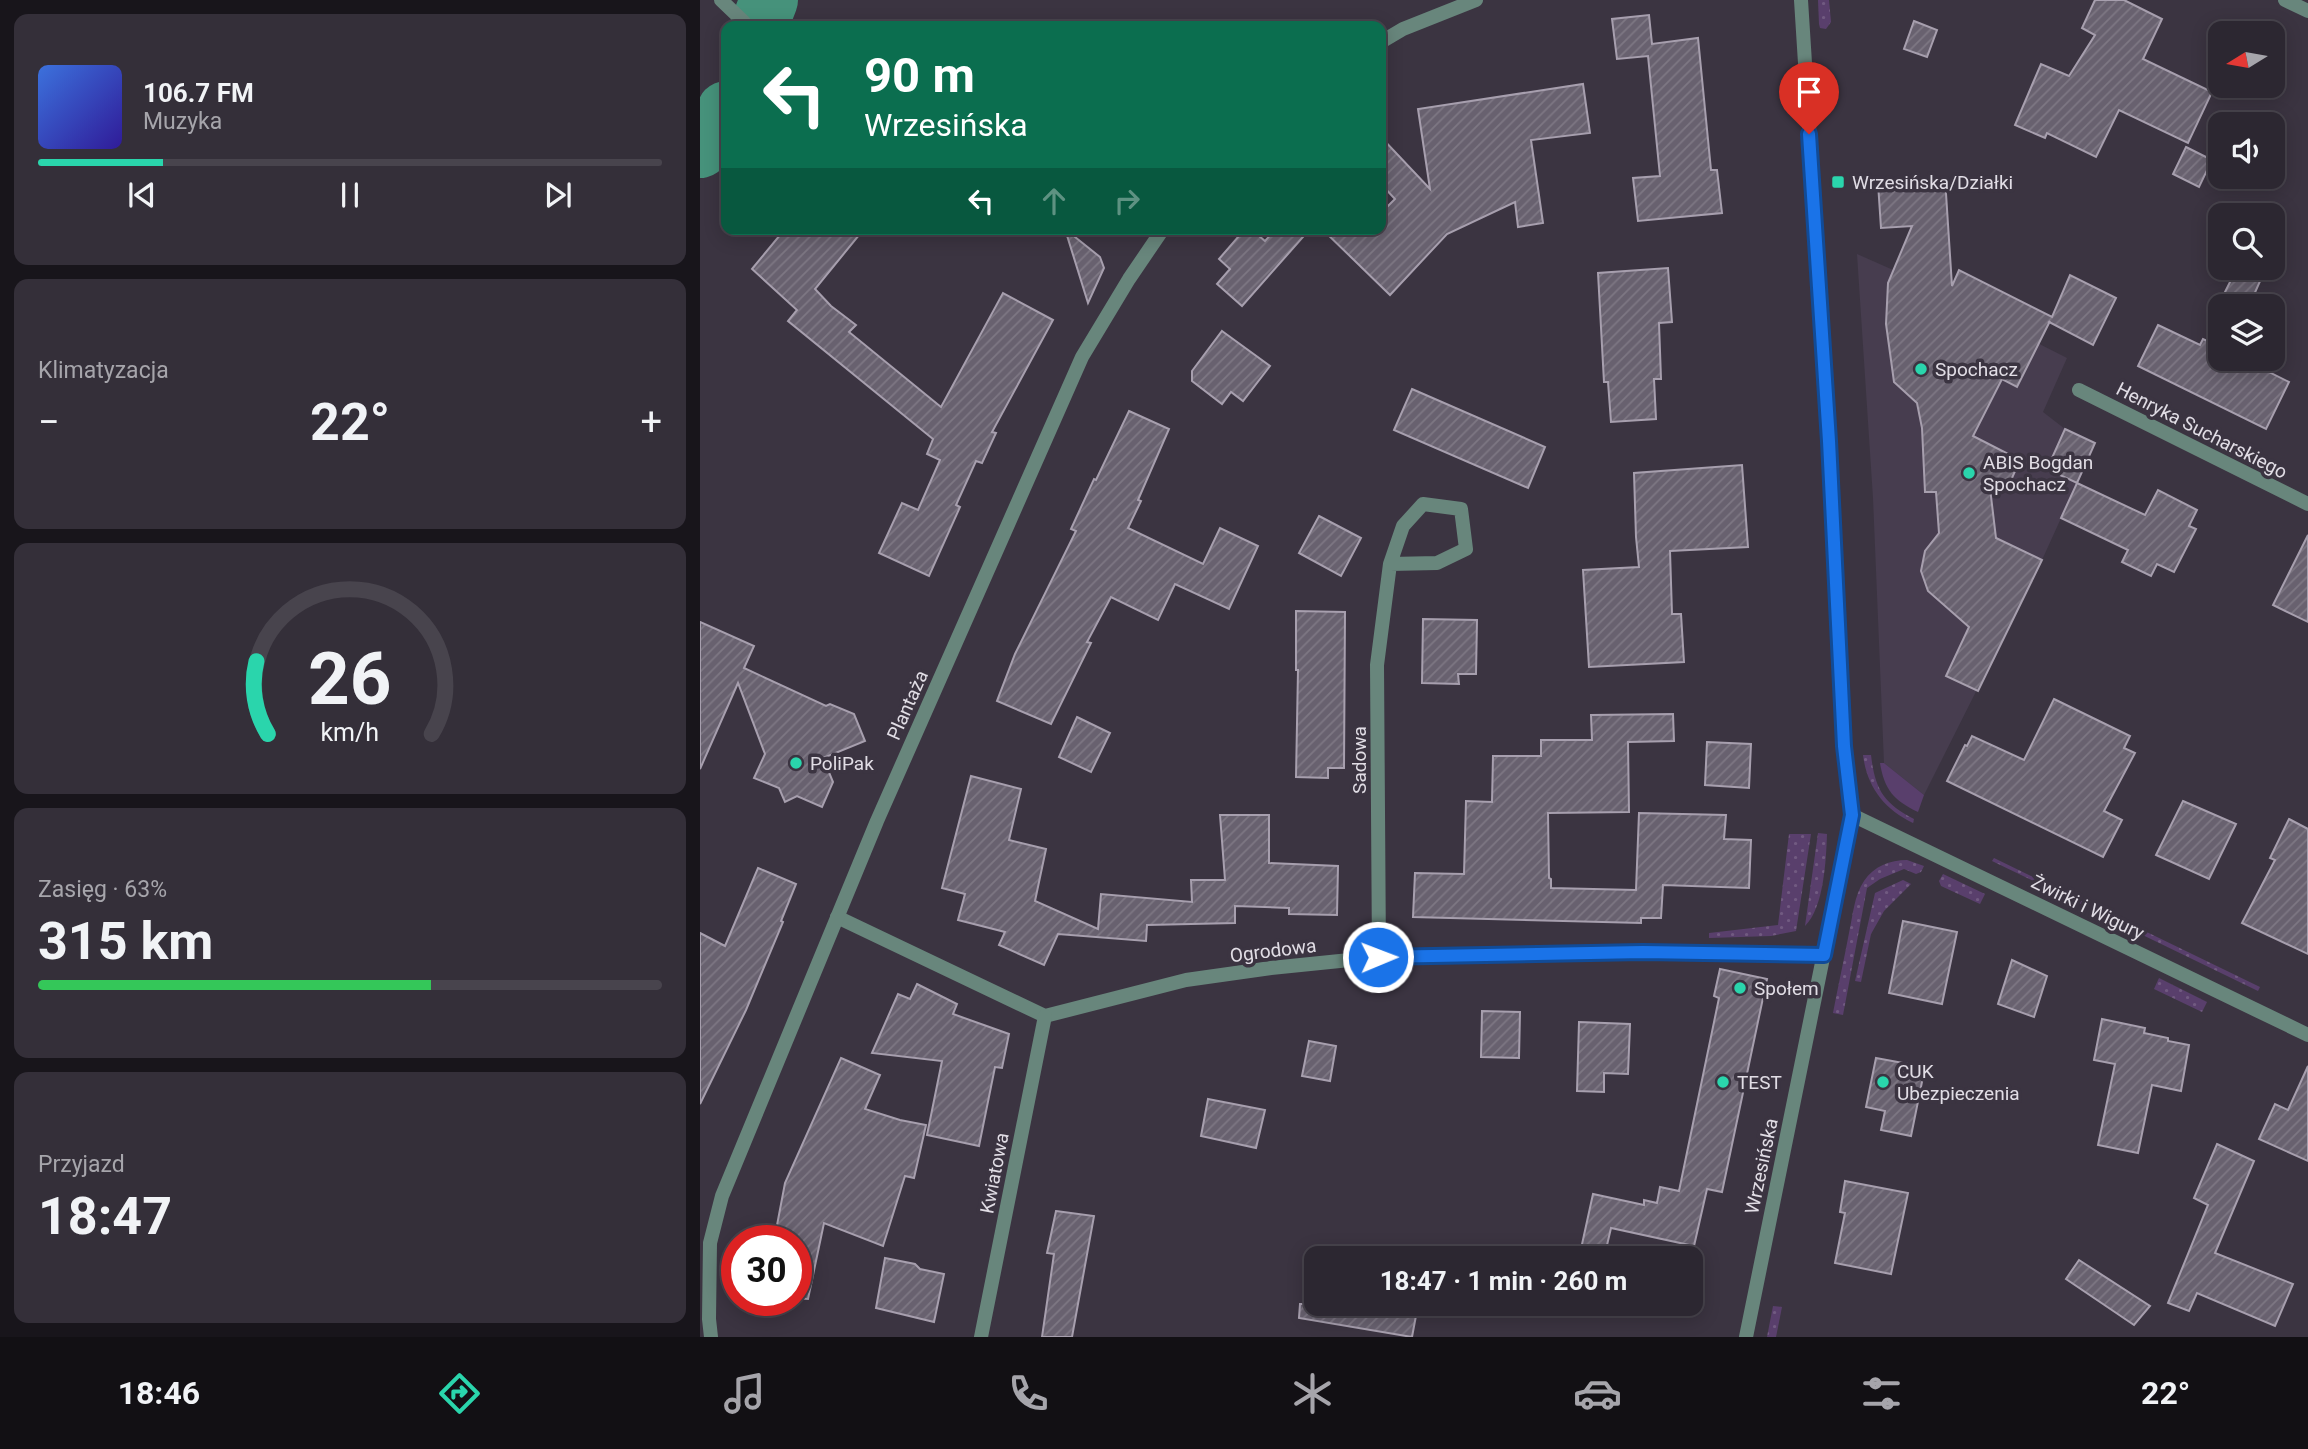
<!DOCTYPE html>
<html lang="pl">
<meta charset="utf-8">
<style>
:root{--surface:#2c2731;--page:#342f39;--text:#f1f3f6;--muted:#a6a5ab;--line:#48444d;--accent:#2ad5ac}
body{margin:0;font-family:Roboto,sans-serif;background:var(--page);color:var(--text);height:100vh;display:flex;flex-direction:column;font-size:26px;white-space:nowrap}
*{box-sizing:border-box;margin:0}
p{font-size:23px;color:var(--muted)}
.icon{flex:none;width:38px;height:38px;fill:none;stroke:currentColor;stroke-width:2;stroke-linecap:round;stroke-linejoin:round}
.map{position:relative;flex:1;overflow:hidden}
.drawer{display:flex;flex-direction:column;gap:14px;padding:14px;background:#18151b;width:700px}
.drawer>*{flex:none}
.banner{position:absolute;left:21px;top:21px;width:665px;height:214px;border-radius:14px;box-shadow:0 4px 18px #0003,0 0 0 2px var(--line);background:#0b6e4f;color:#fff;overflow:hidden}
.needle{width:46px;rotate:259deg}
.fabs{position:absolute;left:1508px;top:21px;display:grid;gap:14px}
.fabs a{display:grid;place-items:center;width:77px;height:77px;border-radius:14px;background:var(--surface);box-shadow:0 4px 18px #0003,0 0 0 2px var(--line);font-size:35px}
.speed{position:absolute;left:21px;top:1225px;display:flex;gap:14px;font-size:35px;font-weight:700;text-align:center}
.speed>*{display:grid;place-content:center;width:91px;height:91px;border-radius:50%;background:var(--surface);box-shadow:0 4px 18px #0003,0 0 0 2px var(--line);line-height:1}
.speed .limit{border:10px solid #d22;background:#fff;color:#111}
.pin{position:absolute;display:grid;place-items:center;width:60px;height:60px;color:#fff;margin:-72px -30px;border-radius:50% 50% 50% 0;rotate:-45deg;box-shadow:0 0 7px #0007}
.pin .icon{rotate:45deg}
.me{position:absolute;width:77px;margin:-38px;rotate:89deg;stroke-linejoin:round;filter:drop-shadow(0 0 5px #0008)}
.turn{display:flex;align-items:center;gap:24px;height:147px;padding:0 28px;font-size:32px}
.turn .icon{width:91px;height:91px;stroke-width:2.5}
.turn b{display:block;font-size:49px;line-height:60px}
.lanes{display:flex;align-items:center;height:66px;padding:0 28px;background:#0003;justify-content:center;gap:35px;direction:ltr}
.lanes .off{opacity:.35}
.big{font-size:52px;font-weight:700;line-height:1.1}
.drawer .widget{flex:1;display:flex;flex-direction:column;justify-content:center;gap:10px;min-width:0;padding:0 24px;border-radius:14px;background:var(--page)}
.drawer .dial{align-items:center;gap:0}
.dial svg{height:182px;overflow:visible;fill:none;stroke:var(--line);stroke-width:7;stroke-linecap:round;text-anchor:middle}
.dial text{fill:var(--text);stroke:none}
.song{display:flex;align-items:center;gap:21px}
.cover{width:84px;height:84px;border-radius:10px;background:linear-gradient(135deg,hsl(220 70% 55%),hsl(250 70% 35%))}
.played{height:7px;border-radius:4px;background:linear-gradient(90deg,var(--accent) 20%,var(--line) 20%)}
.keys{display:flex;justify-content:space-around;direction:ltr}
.heat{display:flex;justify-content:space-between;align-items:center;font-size:38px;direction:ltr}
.charge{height:10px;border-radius:5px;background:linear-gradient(90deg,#34c759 63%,var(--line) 0)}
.trip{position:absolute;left:604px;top:1246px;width:399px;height:70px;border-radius:14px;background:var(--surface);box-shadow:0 4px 18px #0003,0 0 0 2px var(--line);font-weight:700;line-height:70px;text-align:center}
.tab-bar{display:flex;height:112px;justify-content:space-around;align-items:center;background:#121014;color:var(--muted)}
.tab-bar .icon{width:49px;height:49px}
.tab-bar .active{color:var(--accent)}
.tab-bar b{font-size:32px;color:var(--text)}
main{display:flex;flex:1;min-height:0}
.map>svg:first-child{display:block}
.built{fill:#473d4f}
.grass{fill:url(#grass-dots)}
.garden{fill:#593f6c}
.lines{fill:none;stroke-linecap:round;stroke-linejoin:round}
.river{stroke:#46927b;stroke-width:58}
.building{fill:url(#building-hatch);stroke:#a79fae;stroke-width:2}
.service{stroke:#68867c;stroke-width:14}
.minor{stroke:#68867c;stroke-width:14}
.tertiary{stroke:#68867c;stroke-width:14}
.route-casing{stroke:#114b97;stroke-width:18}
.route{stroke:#1a73e8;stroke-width:12}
.poi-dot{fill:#2ad5ac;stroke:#3b3441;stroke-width:2.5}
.labels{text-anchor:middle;stroke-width:7;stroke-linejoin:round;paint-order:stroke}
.poi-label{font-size:19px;fill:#e1dde5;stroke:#3b3441;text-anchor:start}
.street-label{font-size:19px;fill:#e1dde5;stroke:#3b3441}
</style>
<main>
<section class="drawer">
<div class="widget">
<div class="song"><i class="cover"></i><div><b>106.7 FM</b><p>Muzyka</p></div></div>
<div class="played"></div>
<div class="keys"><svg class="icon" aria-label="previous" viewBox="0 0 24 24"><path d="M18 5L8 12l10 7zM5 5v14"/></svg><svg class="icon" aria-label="pause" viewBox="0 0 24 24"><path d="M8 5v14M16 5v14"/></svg><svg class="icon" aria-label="next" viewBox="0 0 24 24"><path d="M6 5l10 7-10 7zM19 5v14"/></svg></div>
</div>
<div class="widget"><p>Klimatyzacja</p>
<div class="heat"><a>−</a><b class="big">22°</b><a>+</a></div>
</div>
<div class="widget dial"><svg viewBox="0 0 100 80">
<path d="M14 69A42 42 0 1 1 86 69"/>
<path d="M14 69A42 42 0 0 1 9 37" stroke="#2ad5ac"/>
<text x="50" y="56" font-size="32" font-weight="700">26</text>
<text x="50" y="72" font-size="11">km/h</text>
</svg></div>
<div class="widget"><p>Zasięg · 63%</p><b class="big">315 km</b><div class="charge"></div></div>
<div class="widget"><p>Przyjazd</p><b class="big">18:47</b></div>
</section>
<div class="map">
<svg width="1608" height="1337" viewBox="0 0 1608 1337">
<defs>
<pattern id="grass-dots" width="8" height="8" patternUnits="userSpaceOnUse" patternTransform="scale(1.75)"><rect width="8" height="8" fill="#593f6c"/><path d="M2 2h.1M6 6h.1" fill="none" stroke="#715a81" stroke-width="1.8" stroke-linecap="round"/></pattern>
<pattern id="building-hatch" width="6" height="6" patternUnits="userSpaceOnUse" patternTransform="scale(1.75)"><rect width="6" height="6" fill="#68616f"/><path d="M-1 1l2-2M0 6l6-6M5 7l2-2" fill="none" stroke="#7d7783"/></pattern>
</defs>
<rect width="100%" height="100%" fill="#3b3441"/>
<path class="built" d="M1157,254l43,19 167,85 -24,54 22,17 12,54 -35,77 -118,235 -40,-32 -11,-265z"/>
<g class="grass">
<path d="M1118,0h11l2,22 -5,7 -6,-1 -1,-4z"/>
<path d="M1163,755h8c4,34 12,48 43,64l-1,4c-29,-14 -46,-36 -50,-68z"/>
<path d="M1118,833l9,1c-1,26 -3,73 -22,92z"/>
<path d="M1089,834h22l-15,97 -25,5 -62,2v-5l69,-8z"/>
<path d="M1294,858l92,45 -1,3 -93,-45z"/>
<path d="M1207,860l17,6 -3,6 -5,2 -12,-5 -24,10 -13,9 -24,127 -10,-2c5,-27 11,-53 16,-80 4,-18 5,-37 15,-52 10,-15 26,-21 43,-21z"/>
<path d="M1243,874l42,20 -5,10 -39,-18 -2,-5z"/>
<path d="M1203,880l8,4 -27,27 -13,23 -10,48 -6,-1 20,-88z"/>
<path d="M1422,920l138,67 -2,4 -138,-67z"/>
<path d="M1459,978l48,24 -5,10 -48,-23z"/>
<path d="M1073,1306l9,1 -6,30h-9z"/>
</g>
<path class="garden" d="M1180,763h4l40,32 -6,17c-24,-11 -34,-23 -38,-49z"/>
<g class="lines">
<g class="river">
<path d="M59,26l10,-26"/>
<path d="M0,149l15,-11 11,-28"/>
</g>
</g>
<g class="building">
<path d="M1395,0h29l38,19 -19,40 69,33 -24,51 -69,-33 -23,47 -49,-24 -2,5 -30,-13 26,-61 28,12 26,-41 -13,-7z"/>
<path d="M949,15l3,29 46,-6 13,132h6l5,43 -84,8 -5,-43 27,-2 -12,-120 -31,3 -5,-40z"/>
<path d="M1214,21l23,9 -10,27 -23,-8z"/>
<path d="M883,84l7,49 -59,7 12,83 -25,4 -3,-25 -68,32 -57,61 -68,-66h59v-16l14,-14 -14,-15v-47l49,52 -12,-80z"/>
<path d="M1486,147l26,13 -13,27 -26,-13z"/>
<path d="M1245,178l7,108 7,-16 93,47 18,-42 46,23 -23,47 -44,-23 1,-1 -33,66 -15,-8 -29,57 47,24 -12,27 -18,1 6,50 46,22 -64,131 -32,-15 23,-49 -41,-36 -7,-20 4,-20 14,-18 -3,-41h-11l-3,-64 -5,-25 -23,-21 -8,-58 2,-41 24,-57 -31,2 -3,-45z"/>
<path d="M85,229h79l-49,60 16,17 25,19 -7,7 92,75 62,-114 50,27 -61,112 4,1 -14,30 -6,-2 -20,44 4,2 -31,69 -50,-23 23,-50 16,7 22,-50 -13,-6 6,-15 -145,-118 9,-11 -45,-41z"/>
<path d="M365,229l35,28 4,11 -16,35z"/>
<path d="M545,229h6l14,12 11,-12h34l-68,77 -25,-22 13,-15 -11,-10z"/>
<path d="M968,268l4,54 -13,1 2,56h-7l2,40 -45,3 -3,-40h-4l-6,-109z"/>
<path d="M1537,268l24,11 -12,27h-31z"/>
<path d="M1458,325l42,20 3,-6 18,8v12h22l46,23 -23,47 -128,-63z"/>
<path d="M522,331l48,35 -27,35 -12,-9 -9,12 -30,-23v-10z"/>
<path d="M712,389l133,58 -17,41 -134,-58z"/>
<path d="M429,411l40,18 -31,71 3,1 -13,27 75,36 17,-36 38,18 -29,63 -54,-25 -17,36 -47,-23 -24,45 4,1 -40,81 -54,-23 18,-47 61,-123 -5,-2 23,-50 2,1z"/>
<path d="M1365,429l30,14 -18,40 -30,-14z"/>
<path d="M1042,465l6,82 -78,4 2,63h9l3,48 -95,5 -6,-97 56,-3 -3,-30 -2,-64z"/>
<path d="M1377,483l68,32 13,-25 39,20 -8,16 7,3 -22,43 -17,-8 -6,12 -29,-14 6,-12 -67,-32z"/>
<path d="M619,516l42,22 -20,38 -42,-23z"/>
<path d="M1608,535v87l-35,-17z"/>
<path d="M596,611l49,1 -1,156h-16v10l-32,-1 2,-107h-2z"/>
<path d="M723,619l54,1 -1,54h-18l1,10 -37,-1z"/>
<path d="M0,622l54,24 -10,22 82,38 4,-2 24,10 11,27 -42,17 10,24 -11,25 -25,-11 -12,6 -6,-14 -25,-10 11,-24 -27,-71 -38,86z"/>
<path d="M1354,699l76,37 -6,12 11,5 -31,58 18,9 -19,37 -156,-76 18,-36 2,1 5,-10 52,24z"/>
<path d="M973,714l1,27 -46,1 1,70 -81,1 1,65 2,1v9l85,2 3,-77 87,2 -2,24 27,1 -2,48 -86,-3 -2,33h-20v5l-228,-6 2,-44 49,1 2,-73 26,1 1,-46h48v-16h51l-1,-25z"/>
<path d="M377,717l33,16 -19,39 -32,-15z"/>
<path d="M1007,742l44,2 -2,44 -44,-3z"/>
<path d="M271,776l50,13 -12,51 37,9 -11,52 63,28 3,-35 91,8 -1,-22h34l-5,-65h49v48l69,3 -1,49 -48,-1v-6l-54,-2v17l-88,2 -1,16 -88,-7 -14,31 -45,-20 6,-13 -47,-12 7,-26 -23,-6z"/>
<path d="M1483,801l53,23 -27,55 -53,-24z"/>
<path d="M1589,819l19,10v125l-66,-31 33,-63 -5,-2z"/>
<path d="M58,868l38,16 -15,37 2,1 -37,88 -46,94v-171l25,13z"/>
<path d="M1203,921l54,11 -15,72 -53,-11z"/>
<path d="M1312,960l35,16 -13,41 -36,-13z"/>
<path d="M1020,969l47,10 -45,213 -15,-3 -13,57 -83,-18 -7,30h-25l14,-64 51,11v-5l13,3 3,-16 19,4 40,-193 -5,-2z"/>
<path d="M217,984l40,20 -4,10 56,20 -7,34 -7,-1 -16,79 -52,-11 15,-74 -70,-8 26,-59 12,5z"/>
<path d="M782,1011l38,1 -1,46 -38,-1z"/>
<path d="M1402,1019l43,9 -1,5 24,5v3l21,4 -8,46 -29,-6 -14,68 -40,-8 17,-81 -21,-4z"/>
<path d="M879,1022l51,2 -2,50 -24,-1v19l-27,-1z"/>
<path d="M609,1041l27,5 -6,35 -28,-5z"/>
<path d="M141,1058l39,17 -15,34 35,11 26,5 -12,53 -9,-2 -22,70 -59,-23 -16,76 -12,-1v-57h-22l11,-58z"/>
<path d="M1176,1058l49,9 -14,69 -30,-6 4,-19 -19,-4z"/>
<path d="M1608,1066v95l-49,-22 16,-35 13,6z"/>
<path d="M508,1099l57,11 -9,38 -55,-12z"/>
<path d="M1517,1144l37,17 -39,92 78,31 -18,42 -78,-33 -8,18 -21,-8 40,-98 -14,-7z"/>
<path d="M1145,1181l63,12 -17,81 -56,-11 10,-50 -5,-1z"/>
<path d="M356,1211l38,5 -22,121h-30l12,-83 -7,-1z"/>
<path d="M185,1258l30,6 5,5 24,5 -10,48 -58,-14z"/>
<path d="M1379,1260l71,46 -16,19 -68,-46z"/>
<path d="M600,1304h109l9,1 -6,32 -113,-19z"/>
</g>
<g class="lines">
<path class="service" d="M21,0l23,22"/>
<g class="minor">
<path d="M681,42l22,-13 73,-29"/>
<path d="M1379,390l229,114"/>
<path d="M1152,815l456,220"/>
<path d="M137,917l208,99 141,-36 85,-12 108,-11 264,-5 181,3"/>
<path d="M679,957l-2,-292 13,-101 47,-1 29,-14 -5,-40 -38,-5 -20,22 -13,38"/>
<path d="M11,1337l-2,-18 1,-76 12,-47 155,-375 205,-464 47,-78 34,-50"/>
<path d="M281,1337l64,-321"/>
<path d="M1046,1337l106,-522 -8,-69 -15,-305 -28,-441"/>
</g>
<path class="tertiary" d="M1585,0l23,11"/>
</g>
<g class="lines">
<g class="route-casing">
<path id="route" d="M678,957l265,-5 181,3 28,-140 -8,-69 -15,-305 -20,-307"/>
</g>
<use href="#route" class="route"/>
</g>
<g class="poi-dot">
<rect x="1131" y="175" width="14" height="14" rx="3.5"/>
<circle cx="1221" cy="369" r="7"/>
<circle cx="1269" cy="473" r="7"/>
<circle cx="96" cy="763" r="7"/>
<circle cx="1040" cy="988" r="7"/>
<circle cx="1023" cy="1082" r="7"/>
<circle cx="1183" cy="1082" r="7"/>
</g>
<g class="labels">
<g class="poi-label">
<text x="1152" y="189">Wrzesińska/Działki</text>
<text x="1235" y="376">Spochacz</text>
<text x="1283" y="469">ABIS Bogdan<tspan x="1283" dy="22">Spochacz</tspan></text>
<text x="110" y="770">PoliPak</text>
<text x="1054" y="995">Społem</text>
<text x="1197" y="1078">CUK<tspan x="1197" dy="22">Ubezpieczenia</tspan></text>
<text x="1037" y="1089">TEST</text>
</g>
<g class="street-label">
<text transform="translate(1502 430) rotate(27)" y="7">Henryka Sucharskiego</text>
<text transform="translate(207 705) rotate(-66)" y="7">Plantaża</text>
<text transform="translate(659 760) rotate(-90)" y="7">Sadowa</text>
<text transform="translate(1388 907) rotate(26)" y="7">Żwirki i Wigury</text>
<text transform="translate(573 950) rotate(-7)" y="7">Ogrodowa</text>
<text transform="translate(1061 1166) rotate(-78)" y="7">Wrzesińska</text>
<text transform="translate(294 1173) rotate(-79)" y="7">Kwiatowa</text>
</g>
</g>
</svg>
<div class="fabs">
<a><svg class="needle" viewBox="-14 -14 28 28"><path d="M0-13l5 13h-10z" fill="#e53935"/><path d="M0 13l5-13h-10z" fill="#a6a5ab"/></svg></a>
<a><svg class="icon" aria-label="sound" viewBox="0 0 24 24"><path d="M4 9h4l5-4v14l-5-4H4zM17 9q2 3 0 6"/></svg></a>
<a><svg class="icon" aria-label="search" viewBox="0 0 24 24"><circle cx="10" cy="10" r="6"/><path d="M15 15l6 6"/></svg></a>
<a><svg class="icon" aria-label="layers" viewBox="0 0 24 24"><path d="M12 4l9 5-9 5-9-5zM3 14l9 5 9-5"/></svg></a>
</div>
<div class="speed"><div class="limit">30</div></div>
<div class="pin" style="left:1109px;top:134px;background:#d93025"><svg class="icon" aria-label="arrive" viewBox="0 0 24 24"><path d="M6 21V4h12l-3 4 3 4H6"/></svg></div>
<svg class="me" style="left:678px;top:957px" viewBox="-20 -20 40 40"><circle r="17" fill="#1a73e8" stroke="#fff" stroke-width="3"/><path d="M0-11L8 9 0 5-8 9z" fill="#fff"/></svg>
<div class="trip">18:47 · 1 min · 260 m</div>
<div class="banner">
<div class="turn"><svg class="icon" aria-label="left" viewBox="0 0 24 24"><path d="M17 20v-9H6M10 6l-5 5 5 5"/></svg><div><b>90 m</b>Wrzesińska</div></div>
<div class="lanes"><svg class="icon" aria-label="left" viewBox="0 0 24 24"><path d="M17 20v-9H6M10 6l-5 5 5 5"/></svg><svg class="icon off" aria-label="ahead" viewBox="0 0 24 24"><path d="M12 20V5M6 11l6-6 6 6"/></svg><svg class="icon off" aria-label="right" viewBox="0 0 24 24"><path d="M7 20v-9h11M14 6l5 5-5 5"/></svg></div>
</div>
</div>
</main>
<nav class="tab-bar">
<b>18:46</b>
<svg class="icon active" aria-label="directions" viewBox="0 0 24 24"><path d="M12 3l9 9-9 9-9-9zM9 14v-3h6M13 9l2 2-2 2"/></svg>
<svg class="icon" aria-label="music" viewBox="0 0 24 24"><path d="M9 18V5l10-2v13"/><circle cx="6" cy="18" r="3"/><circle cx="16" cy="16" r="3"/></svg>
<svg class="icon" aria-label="phone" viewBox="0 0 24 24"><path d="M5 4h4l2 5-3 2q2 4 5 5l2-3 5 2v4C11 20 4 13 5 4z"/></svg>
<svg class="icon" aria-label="climate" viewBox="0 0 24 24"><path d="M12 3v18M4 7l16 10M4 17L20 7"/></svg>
<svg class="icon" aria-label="car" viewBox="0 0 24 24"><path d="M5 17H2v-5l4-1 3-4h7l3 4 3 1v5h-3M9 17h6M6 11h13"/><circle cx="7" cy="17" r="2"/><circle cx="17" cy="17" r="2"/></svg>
<svg class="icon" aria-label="filters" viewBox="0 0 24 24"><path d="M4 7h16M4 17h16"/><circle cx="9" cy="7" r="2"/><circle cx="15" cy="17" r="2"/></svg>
<b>22°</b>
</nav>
